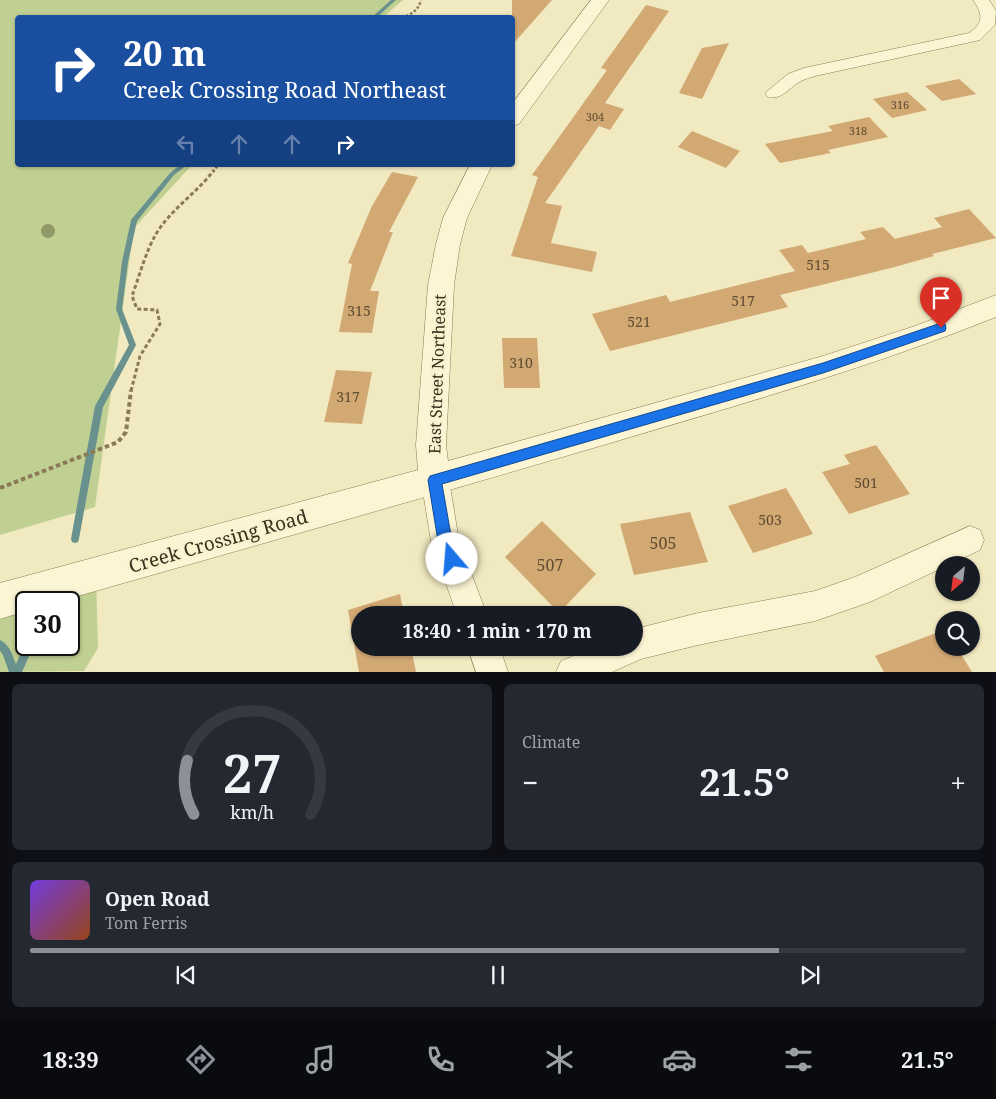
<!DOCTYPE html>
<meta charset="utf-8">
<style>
:root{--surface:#171b24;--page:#242831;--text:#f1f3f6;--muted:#9ea1a6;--line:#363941;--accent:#8c9099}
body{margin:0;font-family:"Noto Serif",serif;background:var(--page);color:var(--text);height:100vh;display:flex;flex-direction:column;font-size:19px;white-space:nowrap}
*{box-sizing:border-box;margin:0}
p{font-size:16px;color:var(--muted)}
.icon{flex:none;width:28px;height:28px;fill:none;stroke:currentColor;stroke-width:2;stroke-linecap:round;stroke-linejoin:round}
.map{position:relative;height:672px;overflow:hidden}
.details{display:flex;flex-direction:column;gap:12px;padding:12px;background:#0d0f14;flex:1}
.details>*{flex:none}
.hud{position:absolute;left:15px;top:15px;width:500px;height:152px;border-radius:5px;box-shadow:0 1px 4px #0004;background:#1a4fa0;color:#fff;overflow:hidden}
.needle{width:32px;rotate:208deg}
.tools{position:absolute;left:935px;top:556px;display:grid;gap:10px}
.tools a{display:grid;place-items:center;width:45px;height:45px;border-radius:50%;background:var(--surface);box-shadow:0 1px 4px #0004;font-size:25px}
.speed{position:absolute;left:15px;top:591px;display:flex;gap:10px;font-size:25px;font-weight:700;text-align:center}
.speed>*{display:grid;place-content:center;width:65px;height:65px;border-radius:50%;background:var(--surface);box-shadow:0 1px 4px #0004;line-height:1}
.speed .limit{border:2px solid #111;border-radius:8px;background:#fff;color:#111}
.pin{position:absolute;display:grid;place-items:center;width:42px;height:42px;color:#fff;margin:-51px -21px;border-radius:50% 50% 50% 0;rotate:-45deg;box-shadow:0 0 5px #0007}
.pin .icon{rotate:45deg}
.me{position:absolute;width:55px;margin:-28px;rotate:342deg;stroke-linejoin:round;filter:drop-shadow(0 0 4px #0008)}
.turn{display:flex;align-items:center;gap:18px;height:105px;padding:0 25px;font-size:22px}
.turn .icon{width:65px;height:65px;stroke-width:2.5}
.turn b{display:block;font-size:35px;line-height:42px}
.lanes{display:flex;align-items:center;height:48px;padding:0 25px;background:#0003;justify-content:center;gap:25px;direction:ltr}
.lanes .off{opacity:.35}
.big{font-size:38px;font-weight:700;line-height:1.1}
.details .widget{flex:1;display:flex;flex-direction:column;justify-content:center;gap:8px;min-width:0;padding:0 18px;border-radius:8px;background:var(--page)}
.details .dial{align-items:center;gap:0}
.dial svg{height:130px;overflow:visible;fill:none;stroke:var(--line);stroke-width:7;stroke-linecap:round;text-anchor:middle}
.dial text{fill:var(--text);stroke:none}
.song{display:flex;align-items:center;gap:15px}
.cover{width:60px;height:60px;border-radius:8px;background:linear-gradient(135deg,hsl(260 70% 55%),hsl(20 70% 35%))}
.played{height:5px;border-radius:2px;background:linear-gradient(90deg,var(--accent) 80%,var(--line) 80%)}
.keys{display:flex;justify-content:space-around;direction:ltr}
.heat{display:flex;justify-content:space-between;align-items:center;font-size:28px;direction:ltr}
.details .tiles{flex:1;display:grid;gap:12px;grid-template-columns:1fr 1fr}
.widget:last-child{grid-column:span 2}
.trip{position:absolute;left:351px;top:606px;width:292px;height:50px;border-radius:25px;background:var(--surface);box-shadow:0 1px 4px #0004;font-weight:700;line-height:50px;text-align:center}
.dock{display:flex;height:80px;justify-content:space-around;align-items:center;background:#090b0e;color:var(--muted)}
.dock .icon{width:35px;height:35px}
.dock .current{color:var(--accent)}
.dock b{font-size:22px;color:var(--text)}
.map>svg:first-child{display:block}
.green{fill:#c0d093;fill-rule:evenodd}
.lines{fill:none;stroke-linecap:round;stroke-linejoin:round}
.stream{fill:#69918d;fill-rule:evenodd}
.building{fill:#d2a873}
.minor-casing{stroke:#8b7a57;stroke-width:1}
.tertiary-casing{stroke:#8b7a57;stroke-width:1}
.path-far2{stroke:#8b7a57;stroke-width:2.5;stroke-dasharray:2.5 2;stroke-linecap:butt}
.path-far1{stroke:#8b7a57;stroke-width:3;stroke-dasharray:4 2.5;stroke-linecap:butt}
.path{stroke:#8b7a57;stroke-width:4;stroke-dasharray:4.5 3;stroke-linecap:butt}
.minor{fill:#fbf5d4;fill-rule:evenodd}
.tertiary{fill:#fbf5d4;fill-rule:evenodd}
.tree{fill:#919969}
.route{fill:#1a73e8;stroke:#114b97}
.labels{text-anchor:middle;stroke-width:5;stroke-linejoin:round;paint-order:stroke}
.far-number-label{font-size:11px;fill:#604d32}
.number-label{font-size:14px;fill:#604d32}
.street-label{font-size:16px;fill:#3a2f1c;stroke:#f8f2d0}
.near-number-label{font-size:16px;fill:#604d32}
.near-street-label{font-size:19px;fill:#3a2f1c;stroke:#f8f2d0}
</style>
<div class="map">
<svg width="996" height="672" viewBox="0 0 996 672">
<rect width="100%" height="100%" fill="#f1e9c0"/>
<g class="green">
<path d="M0,0h403l-21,18h-364v147h174l-58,63 -39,279 -95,28z"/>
<path d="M96,575l2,73 -14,23 -84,1v-70zM26,602h43v43h-43z"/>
</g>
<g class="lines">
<g class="stream">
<path d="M391,0h5l-20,18h-5z"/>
<path d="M180,165h7l-13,10 -37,46 -9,41 -6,47 14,36 -33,62 -24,132 -1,3 -3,1 -3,-1 -1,-3 24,-133 34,-61 -13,-36 6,-47 9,-42 39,-47z"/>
<path d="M0,640c10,5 12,14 16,24l10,-22v3h8l-12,27h-13l-6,-17 -3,-4z"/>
</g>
</g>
<g class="building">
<path d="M512,0h40l-40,45z"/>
<path d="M646,5l23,6 -64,92 19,6 -14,21 -11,-4 -54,77 17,3 -11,37 46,9 -5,20 -81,-16 27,-79 -6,-2 75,-105 -6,-2z"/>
<path d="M729,43l-27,56 -23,-6 23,-45z"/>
<path d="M959,79l17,15 -34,7 -17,-15z"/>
<path d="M907,92l20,18 -35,8 -19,-19z"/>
<path d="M869,117l19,20 -60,13 3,3 -51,10 -15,-19 68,-13 -5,-5z"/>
<path d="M692,131l48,20 -14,17 -48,-21z"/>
<path d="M392,172l26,5 -29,55h4l-23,59h9l-7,42 -33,-1 13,-68 -4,-1 24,-57z"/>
<path d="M969,209l27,29 -64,16 2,2 -43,12 -111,27 8,12 -178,44 -18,-37 74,-19 4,7 125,-31 -16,-21 23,-5 6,8 58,-14 -6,-7 23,-5 12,12 47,-12 -8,-9z"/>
<path d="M502,338h35l3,50h-36z"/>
<path d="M336,370l36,2 -10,52 -38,-2z"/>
<path d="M876,445l34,49 -61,20 -27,-42 28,-8 -6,-9z"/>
<path d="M786,488l27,46 -60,19 -25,-47z"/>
<path d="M690,512l18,50 -74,13 -14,-51z"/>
<path d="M542,521l54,53 -37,39 -54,-56z"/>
<path d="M400,594l4,21h-44v33h51l5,24h-57l-11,-62z"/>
<path d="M944,630v18h13l15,24h-88l-9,-16z"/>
</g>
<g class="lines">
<g class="minor-casing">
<g id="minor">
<path d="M973,0h16l7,11 -1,14 -15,15 -165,36c-5,2 -11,3 -16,6 -11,7 -17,18 -31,15l-3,-4 23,-19 16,-6 165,-35c15,-10 14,-19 4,-33z"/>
<path d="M435,467l10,4 4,9 10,61 28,74h-30l-26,-74 -10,-61 4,-9z"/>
<path d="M970,526l10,4 4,10 -4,10 -32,15h-4v2l-74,35 -55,19 -117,24 -57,14 -29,13h-56l5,-11 32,-13h42v-19l63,-16 117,-22 40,-14z"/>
<path d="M468,648h32l8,24h-32z"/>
</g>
</g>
<g class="tertiary-casing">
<g id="tertiary">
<path d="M591,0h18l-90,124 -7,2v-22z"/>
<path d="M470,165h22l-25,53 -7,26 -6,41 -8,160 2,16 375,-105 92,-30 81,-31v22c-127,51 -258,88 -389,127 -183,54 -367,106 -550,158h-31v9l-26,8v-36l418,-113 -2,-25 12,-160 8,-41 7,-26z"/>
</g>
</g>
<g class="path-far2">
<path d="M402,18c9,-4 17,-8 19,-18"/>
<path d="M213,172l5,-7"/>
</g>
<path class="path-far1" d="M131,391l9,-35 20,-32 -3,-14 -20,-1 -5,-13c7,-19 14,-45 24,-62 15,-25 41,-41 58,-64"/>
<path class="path" d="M0,488l118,-46 8,-10 5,-42"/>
<use href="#minor" class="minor"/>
<use href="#tertiary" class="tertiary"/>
</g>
<circle class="tree" cx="48" cy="231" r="7"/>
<path class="route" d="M941,323l4,1 1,4 -1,3 -122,42 -381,111 10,57 7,18 -2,5 -5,2 -5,-2 -9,-23 -10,-61 2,-4 393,-113z"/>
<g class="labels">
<g class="far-number-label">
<text x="900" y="109">316</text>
<text x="595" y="121">304</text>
<text x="858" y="135">318</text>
</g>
<g class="number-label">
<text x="818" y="270">515</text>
<text x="743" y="306">517</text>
<text x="359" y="316">315</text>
<text x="639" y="327">521</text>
<text x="521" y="368">310</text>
<text x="348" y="402">317</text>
<text x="866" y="488">501</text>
<text x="770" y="525">503</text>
</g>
<g class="street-label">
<text transform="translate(437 374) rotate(-88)" y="6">East Street Northeast</text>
</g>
<g class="near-number-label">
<text x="663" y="549">505</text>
<text x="550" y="571">507</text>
</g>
<g class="near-street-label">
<text transform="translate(218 541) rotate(-16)" y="7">Creek Crossing Road</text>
</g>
</g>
</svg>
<div class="tools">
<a><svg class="needle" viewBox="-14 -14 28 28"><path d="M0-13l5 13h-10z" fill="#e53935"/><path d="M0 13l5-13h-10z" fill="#9ea1a6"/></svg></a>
<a><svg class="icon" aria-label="search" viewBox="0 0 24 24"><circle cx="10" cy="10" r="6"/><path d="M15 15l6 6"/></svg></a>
</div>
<div class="speed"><div class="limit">30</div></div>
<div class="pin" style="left:941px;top:328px;background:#d93025"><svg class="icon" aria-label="arrive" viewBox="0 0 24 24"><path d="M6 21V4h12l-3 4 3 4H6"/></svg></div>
<svg class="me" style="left:452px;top:559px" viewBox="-20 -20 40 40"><circle r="19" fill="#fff"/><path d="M0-13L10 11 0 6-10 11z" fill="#1a73e8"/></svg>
<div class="trip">18:40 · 1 min · 170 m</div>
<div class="hud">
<div class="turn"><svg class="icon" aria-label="right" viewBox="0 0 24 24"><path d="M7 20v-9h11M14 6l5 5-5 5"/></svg><div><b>20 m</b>Creek Crossing Road Northeast</div></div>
<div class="lanes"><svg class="icon off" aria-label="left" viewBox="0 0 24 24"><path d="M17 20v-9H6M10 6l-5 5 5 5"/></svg><svg class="icon off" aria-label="ahead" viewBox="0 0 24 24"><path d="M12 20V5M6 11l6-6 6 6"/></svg><svg class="icon off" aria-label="ahead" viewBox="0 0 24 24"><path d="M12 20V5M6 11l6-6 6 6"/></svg><svg class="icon" aria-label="right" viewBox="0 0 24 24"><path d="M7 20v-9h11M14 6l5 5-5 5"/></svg></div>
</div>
</div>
<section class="details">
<div class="tiles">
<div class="widget dial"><svg viewBox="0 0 100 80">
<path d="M14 69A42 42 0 1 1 86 69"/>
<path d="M14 69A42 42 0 0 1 10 36" stroke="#8c9099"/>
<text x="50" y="56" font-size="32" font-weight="700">27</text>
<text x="50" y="72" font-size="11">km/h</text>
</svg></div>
<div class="widget"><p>Climate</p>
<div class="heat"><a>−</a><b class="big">21.5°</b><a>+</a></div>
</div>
<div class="widget">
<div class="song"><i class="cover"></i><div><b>Open Road</b><p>Tom Ferris</p></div></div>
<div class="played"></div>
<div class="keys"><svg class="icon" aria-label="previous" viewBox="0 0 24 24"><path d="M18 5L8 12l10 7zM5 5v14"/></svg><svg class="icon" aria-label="pause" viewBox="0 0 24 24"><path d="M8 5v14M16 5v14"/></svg><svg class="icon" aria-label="next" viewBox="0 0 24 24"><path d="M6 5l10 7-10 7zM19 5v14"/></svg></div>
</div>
</div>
</section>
<nav class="dock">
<b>18:39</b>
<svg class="icon current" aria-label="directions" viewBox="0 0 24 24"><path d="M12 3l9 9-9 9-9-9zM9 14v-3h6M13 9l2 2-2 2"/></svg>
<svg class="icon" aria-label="music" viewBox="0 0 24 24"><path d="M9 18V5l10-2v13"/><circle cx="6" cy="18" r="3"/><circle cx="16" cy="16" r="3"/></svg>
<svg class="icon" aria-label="phone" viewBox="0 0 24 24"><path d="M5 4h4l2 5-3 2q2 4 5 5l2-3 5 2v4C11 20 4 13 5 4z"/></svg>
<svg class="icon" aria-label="climate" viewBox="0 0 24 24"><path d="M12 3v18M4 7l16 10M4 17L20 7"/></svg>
<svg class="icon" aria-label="car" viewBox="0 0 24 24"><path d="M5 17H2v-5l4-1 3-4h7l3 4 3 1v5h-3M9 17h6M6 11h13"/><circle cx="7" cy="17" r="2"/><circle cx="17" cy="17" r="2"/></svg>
<svg class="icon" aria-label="filters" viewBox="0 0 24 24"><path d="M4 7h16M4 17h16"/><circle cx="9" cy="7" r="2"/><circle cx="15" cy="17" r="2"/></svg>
<b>21.5°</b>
</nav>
